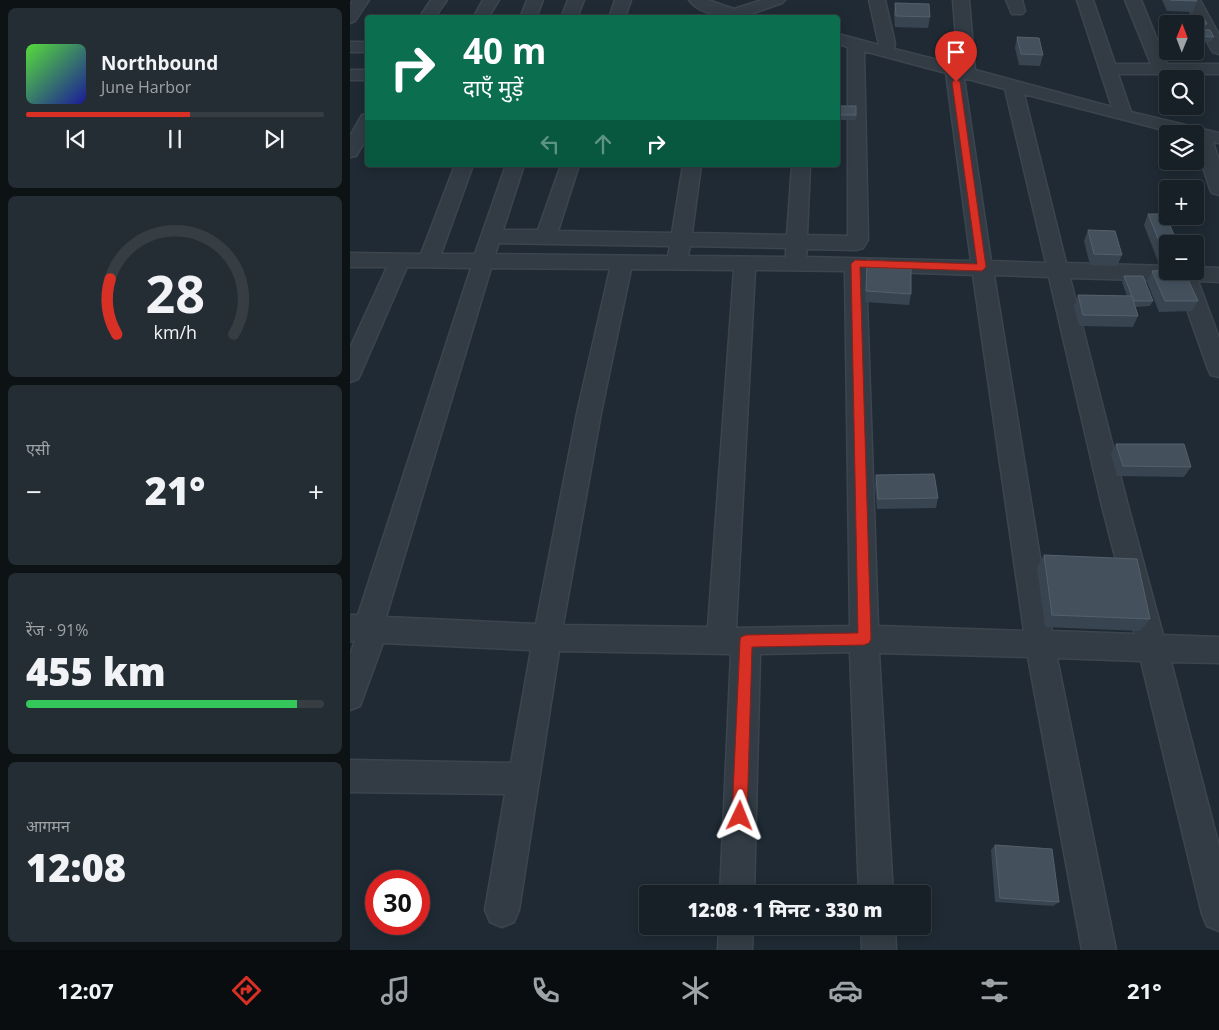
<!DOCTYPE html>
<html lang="hi">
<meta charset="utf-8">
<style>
:root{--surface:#172027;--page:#242d33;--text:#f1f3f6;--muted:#9ea3a7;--line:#363e44;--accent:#d93025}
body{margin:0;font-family:"Open Sans","Noto Sans Devanagari",sans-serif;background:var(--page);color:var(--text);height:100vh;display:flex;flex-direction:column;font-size:19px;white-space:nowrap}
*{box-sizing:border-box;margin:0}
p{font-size:16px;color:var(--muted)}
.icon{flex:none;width:28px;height:28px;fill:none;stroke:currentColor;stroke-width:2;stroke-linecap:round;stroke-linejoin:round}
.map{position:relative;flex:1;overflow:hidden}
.side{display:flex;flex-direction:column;gap:8px;padding:8px;background:#0d1215;width:350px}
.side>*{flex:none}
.guide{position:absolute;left:15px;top:15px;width:475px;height:152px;border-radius:5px;box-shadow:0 2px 12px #0003,0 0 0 1px var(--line);background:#0b6e4f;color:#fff;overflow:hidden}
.needle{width:32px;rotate:1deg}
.tools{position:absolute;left:809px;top:15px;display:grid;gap:10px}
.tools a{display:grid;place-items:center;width:45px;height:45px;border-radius:5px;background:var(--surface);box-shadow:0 2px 12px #0003,0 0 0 1px var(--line);font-size:25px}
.speed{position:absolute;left:15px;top:870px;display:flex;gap:10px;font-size:25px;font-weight:700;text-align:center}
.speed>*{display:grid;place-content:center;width:65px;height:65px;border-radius:50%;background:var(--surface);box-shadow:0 2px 12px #0003,0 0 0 1px var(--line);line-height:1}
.speed .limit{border:8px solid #d22;background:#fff;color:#111}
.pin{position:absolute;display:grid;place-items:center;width:42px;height:42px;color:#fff;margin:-51px -21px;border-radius:50% 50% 50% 0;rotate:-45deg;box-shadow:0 0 5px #0007}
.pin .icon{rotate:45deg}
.me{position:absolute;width:55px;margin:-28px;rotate:2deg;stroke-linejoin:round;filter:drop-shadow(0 0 4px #0008)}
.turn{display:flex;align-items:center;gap:18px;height:105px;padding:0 15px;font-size:22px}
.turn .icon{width:65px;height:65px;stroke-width:2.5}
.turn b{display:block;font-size:35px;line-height:42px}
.lanes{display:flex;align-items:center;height:48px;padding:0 15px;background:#0003;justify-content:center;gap:25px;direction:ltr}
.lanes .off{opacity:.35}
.big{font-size:38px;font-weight:800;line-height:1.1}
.side .card{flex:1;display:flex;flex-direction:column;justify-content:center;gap:8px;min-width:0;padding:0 18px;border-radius:8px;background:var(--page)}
.side .dial{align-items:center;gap:0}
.dial svg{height:130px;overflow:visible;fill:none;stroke:var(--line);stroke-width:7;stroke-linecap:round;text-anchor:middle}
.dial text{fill:var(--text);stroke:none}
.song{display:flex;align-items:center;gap:15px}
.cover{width:60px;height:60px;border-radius:8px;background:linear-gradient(135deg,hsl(110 70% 55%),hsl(240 70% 35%))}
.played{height:5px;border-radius:2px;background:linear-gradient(90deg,var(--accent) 55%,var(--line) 55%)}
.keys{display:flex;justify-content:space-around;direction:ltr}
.heat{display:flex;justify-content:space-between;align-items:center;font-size:28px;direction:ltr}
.charge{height:8px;border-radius:4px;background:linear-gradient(90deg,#34c759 91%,var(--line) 0)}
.trip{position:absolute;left:289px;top:885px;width:292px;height:50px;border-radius:5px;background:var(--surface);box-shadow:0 2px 12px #0003,0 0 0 1px var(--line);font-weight:800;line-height:50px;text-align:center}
.tabs{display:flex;height:80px;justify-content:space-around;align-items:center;background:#090d10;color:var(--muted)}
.tabs .icon{width:35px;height:35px}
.tabs .on{color:var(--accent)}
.tabs b{font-size:22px;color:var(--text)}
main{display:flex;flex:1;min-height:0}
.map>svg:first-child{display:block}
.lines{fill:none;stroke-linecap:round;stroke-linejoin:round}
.street-casing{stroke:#3c454e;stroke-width:3}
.street{fill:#333c45;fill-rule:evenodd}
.wall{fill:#384551}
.building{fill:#44515d;stroke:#54616d}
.route{fill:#d93025;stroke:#8d1f18}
</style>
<main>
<section class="side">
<div class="card">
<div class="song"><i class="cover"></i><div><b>Northbound</b><p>June Harbor</p></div></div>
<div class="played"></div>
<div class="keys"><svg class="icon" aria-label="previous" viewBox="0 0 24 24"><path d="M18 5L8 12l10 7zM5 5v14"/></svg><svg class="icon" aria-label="pause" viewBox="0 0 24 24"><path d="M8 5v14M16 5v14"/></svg><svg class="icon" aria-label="next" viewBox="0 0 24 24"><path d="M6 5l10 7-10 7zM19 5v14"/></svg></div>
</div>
<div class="card dial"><svg viewBox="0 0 100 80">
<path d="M14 69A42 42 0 1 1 86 69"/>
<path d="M14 69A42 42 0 0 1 10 35" stroke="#d93025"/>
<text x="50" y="56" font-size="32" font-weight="700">28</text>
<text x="50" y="72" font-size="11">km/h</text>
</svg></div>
<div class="card"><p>एसी</p>
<div class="heat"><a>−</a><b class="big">21°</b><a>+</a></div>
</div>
<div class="card"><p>रेंज · 91%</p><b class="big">455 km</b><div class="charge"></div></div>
<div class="card"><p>आगमन</p><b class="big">12:08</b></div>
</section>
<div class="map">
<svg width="869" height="950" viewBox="0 0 869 950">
<rect width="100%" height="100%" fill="#1f2a34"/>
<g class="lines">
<g class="street-casing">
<g id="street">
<path d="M3,0h16l-14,21 -5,2v-17z"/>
<path d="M81,0h16l-13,18h-15z"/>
<path d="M133,0h16l-11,18h-15z"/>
<path d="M177,0h16l-7,18h-16z"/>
<path d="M218,0h16l-7,18h-16z"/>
<path d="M265,0h16l-6,18h-16z"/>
<path d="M339,0h19l26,9 28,-9h23l-3,3 -31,11 6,4c-19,0 -55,0 -68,-18z"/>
<path d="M519,0h16l10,43 -1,6 64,16 -5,-65h16l6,70 137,37 -35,-107h16l22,64h36l-26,-64h16l26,64h52v10h-101l13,38 88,21v10l-6,-1 6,18v35l-7,-2 -2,-4 -15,-47v-8h-16l-155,-40 42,169 102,3v5h27v-4l24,1v14l-21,-1 21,57v39l-8,-2 -3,-6 -31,-88 -107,-3 57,224 36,133 56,2v26l-48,-1 48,184v85l-12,-5 -5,-12 -61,-253 -84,-3 59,292h-34l-54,-293 -149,-4 14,241h-34l-9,-242 -90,2 -6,240h-34l11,-240 -172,-3 -40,259 -5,12 -12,5 -12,-5 -5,-12 20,-116 -155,-2v-32l161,3 20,-113 -148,-7 -23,63 -10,4v-55l5,-14h-5v-26h8l113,-347 -64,-1 -46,106 -3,6 -8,3v-34l37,-81h-37v-14l71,1 34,-89h18l-32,89h34l31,-89h18l-21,65h35l23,-65h18l-21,66 114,2 11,-68h18l-9,68 95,2 5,-70h18l-3,70 41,1v-189l-10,-3v-10l41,11zM514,51l82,22 25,188 -165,-4 1,-8 49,1 7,-2 5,-8zM614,78l41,11 41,174 -55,-2zM149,243l171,3 -2,10 -173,-2zM340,246l96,2v9l-98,-1zM141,268l119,1 -33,144 -41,211 -150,-7zM281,269l103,1 -26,357 -145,-2 38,-212zM405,270l90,1 5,355 -114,2zM516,271l107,4 51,356 -146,-5zM644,275l55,2 52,225 34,132 -83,-3z"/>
<path d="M656,0h16l3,11 -3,3h-10z"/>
<path d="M834,0h16l19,35v19l-6,-2 -2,-3z"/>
<rect x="0" y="42" width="18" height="10"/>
<rect x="0" y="70" width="18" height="10"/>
<path d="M18,114v22l-12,20 -6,1v-21l12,-21z"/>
<path d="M369,926h34l-1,24h-34z"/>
<path d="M511,926h34l1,24h-34z"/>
</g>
</g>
<use href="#street" class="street"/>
</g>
<g class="wall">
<path d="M812,0h34l1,1 -4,11 -26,-1z"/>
<path d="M545,3l35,14 -2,11 -33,-1 -1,-13z"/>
<path d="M829,18l28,6 -2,5 9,8 -3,5h-16v-18h-18z"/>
<path d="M667,37l26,18 -3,11 -21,-1 -4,-17z"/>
<path d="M488,106l18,9v5h-18z"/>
<path d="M798,214l20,30v23h-8l-16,-42z"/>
<path d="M738,230l34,25 -5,11 -27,-1 -6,-24z"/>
<path d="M517,260l44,34 -2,11 -44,-3z"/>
<path d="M802,271l46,30 -6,10 -33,1 -12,-30z"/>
<path d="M774,276l29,25 -3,5 -15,1 3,9 -5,11 -54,-1 -5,-20 4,-11 49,1 -5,-14z"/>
<path d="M766,444l75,23 -7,10 -67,-1 -6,-22z"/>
<path d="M526,475l62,23 -2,10 -59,1 -2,-24z"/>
<path d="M694,555l106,64 -10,12 -95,-4 -8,-59z"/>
<path d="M645,845l64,57 -6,4 -58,-4 -4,-52z"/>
</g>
<g class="building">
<path d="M820,0h26l1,1z"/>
<path d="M545,3l34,1 1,13 -34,-1z"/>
<path d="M829,18h25l3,6h-25z"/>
<path d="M845,29l15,1 4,7 -19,-1z"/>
<path d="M667,37l22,1 4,17 -22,-1z"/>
<rect x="488" y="106" width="18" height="9"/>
<path d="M798,214h17l13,30h-10v12h-3z"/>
<path d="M738,230l27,1 7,24 -28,-1z"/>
<path d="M517,260l44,3v31l-45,-3z"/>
<path d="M818,270v1h16l14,30h-33l-13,-30z"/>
<path d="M774,276h19l10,25h-19z"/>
<path d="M728,295l54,1 6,20 -55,-1z"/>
<path d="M766,444h68l7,23 -68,-1z"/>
<path d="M584,474l4,24 -60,1 -2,-24z"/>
<path d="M694,555l93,4 13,60 -98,-4z"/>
<path d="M645,845l57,4 7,53 -59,-4z"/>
</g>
<path class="route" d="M606,79l4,3 26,185 -4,4 -122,-4 11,372 -2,4 -5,2 -112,2 -5,169 -2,5 -5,2 -6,-2 -2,-5 8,-175 1,-4 5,-2 112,-2 -7,-369 4,-4 122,4 -25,-182z"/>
</svg>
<div class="tools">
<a><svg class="needle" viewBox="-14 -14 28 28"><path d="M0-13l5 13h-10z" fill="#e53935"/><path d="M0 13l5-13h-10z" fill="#9ea3a7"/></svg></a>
<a><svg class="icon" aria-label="search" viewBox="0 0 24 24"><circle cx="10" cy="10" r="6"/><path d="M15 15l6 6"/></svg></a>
<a><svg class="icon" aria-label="layers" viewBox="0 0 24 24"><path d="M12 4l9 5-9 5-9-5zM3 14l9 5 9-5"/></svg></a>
<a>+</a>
<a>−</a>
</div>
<div class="speed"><div class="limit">30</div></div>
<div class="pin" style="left:606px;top:82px;background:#d93025"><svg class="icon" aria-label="arrive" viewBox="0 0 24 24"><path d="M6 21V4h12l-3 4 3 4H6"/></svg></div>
<svg class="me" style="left:390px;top:816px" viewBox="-20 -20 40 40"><path d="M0-17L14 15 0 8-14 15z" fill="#d93025" stroke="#fff" stroke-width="4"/></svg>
<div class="trip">12:08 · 1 मिनट · 330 m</div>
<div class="guide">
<div class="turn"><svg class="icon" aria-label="right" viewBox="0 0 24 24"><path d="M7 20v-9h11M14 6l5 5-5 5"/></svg><div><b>40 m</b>दाएँ मुड़ें</div></div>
<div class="lanes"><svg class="icon off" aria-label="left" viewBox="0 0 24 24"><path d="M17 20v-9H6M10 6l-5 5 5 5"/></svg><svg class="icon off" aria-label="ahead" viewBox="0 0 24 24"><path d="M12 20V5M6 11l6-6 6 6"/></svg><svg class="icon" aria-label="right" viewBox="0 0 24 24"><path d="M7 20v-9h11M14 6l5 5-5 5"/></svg></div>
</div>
</div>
</main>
<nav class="tabs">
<b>12:07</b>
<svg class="icon on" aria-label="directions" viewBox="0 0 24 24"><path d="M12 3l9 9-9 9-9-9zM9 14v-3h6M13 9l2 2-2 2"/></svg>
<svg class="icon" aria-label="music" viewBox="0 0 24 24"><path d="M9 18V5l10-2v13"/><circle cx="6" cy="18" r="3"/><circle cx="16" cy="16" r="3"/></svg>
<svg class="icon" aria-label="phone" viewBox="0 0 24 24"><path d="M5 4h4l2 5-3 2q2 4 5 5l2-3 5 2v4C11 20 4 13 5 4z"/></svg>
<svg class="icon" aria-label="climate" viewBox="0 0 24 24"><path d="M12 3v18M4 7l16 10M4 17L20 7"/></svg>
<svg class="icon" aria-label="car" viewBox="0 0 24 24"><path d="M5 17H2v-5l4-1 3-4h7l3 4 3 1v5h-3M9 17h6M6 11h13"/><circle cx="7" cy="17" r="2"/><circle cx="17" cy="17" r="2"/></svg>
<svg class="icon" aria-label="filters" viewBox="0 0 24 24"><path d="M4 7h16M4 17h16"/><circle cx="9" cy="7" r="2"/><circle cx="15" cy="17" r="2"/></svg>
<b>21°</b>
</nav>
